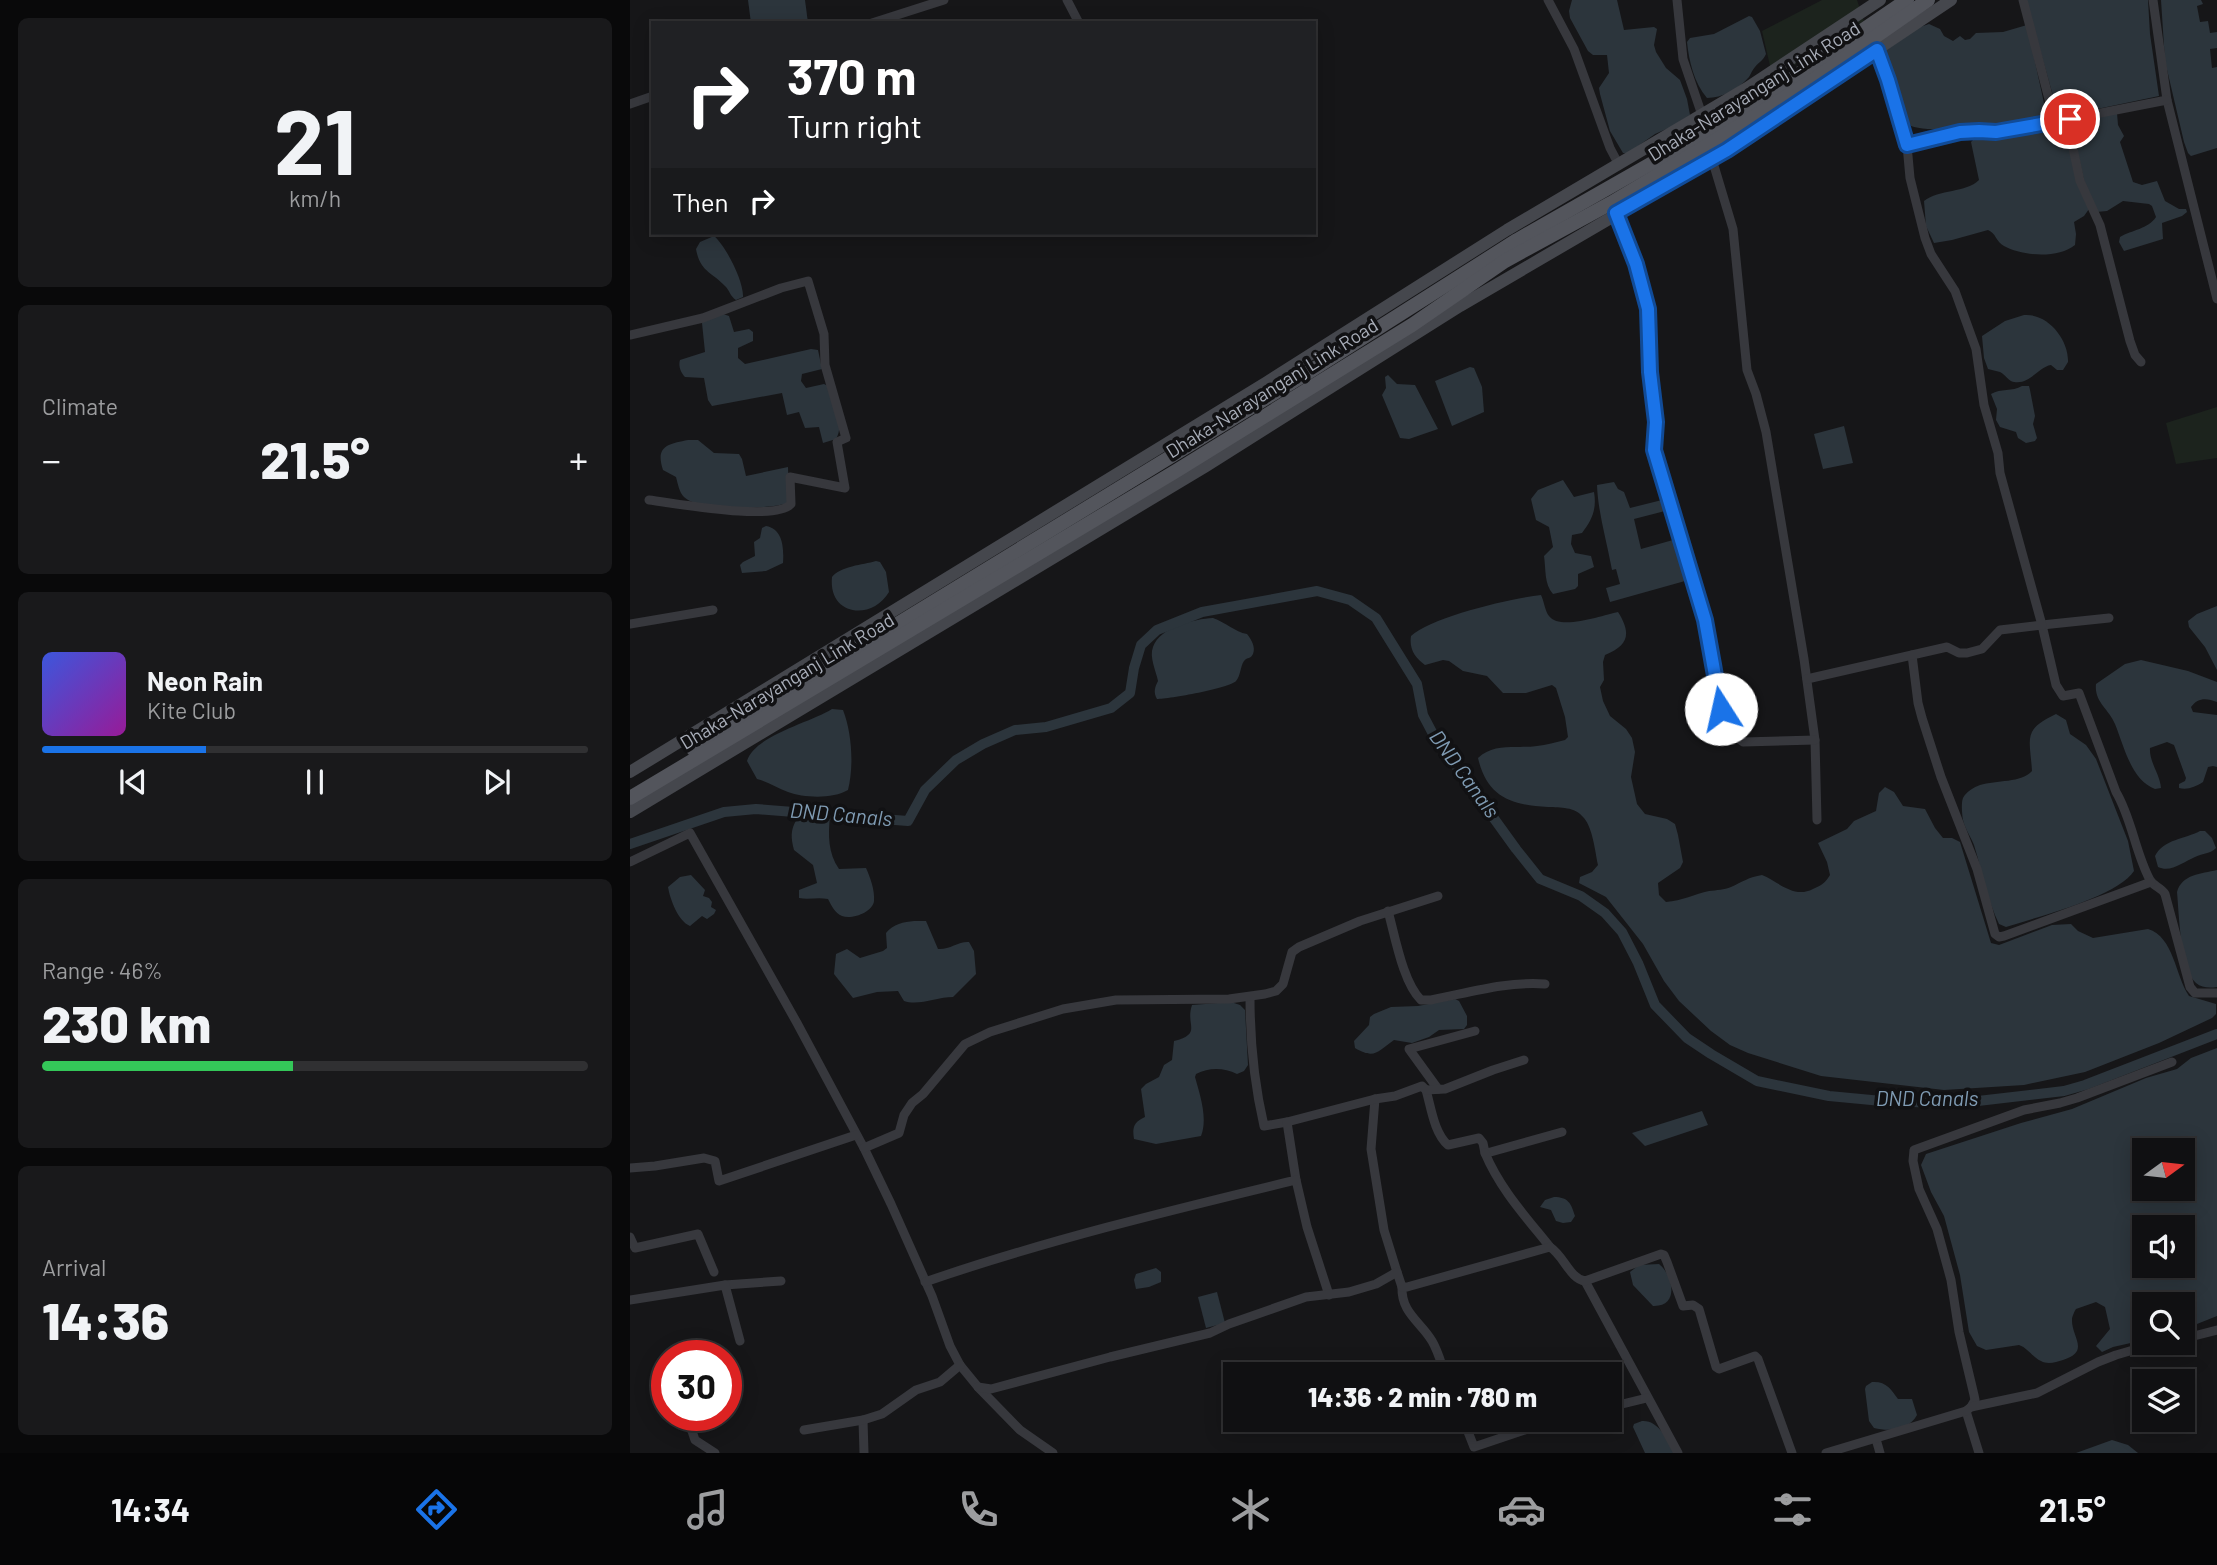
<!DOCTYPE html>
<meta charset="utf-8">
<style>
:root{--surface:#101012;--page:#19191b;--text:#f1f3f6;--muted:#9c9d9f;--line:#303032;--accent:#1a73e8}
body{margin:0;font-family:Barlow,sans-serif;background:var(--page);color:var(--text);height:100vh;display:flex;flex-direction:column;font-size:26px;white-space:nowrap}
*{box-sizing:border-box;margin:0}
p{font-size:23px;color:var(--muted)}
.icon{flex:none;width:38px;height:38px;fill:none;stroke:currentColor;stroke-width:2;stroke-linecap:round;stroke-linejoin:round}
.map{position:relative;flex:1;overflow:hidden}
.side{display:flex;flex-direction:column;gap:18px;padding:18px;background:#09090a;width:630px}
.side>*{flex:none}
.top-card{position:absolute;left:21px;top:21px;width:665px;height:214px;border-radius:0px;box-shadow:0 4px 18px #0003,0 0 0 2px var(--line);background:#202124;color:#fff;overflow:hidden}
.needle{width:46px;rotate:75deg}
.fabs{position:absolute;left:1502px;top:1138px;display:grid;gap:14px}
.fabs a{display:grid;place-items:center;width:63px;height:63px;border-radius:0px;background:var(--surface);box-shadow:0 4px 18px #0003,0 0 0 2px var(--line);font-size:35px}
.speed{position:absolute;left:21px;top:1340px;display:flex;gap:14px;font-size:35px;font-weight:700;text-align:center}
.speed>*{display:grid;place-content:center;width:91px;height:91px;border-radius:50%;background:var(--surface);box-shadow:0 4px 18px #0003,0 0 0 2px var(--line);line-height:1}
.speed .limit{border:10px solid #d22;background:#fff;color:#111}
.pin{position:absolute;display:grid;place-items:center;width:60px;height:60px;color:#fff;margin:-30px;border:4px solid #fff;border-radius:50%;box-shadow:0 2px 7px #0007}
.me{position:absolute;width:77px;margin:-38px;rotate:350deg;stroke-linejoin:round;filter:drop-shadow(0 0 5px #0008)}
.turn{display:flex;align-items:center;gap:24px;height:147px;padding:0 21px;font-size:32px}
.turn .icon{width:91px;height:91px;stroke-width:2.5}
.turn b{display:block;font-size:49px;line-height:60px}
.then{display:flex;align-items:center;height:66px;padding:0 21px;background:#0003;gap:14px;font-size:26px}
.big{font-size:52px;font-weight:800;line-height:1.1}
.side .widget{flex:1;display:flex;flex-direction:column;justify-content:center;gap:10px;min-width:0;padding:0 24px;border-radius:10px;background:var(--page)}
.side .dial{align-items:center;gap:0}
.dial b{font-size:91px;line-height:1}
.song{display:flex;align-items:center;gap:21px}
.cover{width:84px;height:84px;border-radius:10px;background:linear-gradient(135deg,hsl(230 70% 55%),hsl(300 70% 35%))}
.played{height:7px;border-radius:4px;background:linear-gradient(90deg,var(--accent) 30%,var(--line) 30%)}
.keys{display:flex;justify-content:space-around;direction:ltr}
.heat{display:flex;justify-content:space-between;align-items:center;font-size:38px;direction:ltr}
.charge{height:10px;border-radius:5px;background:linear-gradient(90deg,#34c759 46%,var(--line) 0)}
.trip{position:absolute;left:593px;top:1362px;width:399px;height:70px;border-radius:0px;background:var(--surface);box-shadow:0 4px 18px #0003,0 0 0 2px var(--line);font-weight:800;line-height:70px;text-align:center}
.tabs{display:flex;height:112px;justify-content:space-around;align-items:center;background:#060607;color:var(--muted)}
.tabs .icon{width:49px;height:49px}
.tabs .on{color:var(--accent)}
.tabs b{font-size:32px;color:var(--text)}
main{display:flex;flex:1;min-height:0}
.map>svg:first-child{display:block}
.green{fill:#1c231d}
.water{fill:#2c353c;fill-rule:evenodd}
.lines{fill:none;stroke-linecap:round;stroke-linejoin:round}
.canal{stroke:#2c353c;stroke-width:10}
.street{stroke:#37383d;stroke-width:9}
.secondary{stroke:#45474d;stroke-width:12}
.primary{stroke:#53555c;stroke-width:14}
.route-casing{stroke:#114b97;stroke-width:18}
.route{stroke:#1a73e8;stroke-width:12}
.labels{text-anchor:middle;stroke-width:7;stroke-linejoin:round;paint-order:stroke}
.street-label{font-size:19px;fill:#a8adb8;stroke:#111113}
.water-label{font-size:21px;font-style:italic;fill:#7f9bb3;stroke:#111113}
</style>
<main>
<section class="side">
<div class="widget dial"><b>21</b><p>km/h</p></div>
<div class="widget"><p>Climate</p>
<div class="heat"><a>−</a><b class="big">21.5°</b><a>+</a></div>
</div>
<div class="widget">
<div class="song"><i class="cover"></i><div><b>Neon Rain</b><p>Kite Club</p></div></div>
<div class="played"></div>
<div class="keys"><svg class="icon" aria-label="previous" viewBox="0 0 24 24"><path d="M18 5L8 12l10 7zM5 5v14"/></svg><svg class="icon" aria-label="pause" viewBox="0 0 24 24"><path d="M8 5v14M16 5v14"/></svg><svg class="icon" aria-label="next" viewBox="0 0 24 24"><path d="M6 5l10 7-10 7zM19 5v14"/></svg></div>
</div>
<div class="widget"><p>Range · 46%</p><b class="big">230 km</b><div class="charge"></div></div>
<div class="widget"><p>Arrival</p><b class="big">14:36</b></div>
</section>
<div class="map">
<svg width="1587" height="1453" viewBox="0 0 1587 1453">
<rect width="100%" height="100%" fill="#161618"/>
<g class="green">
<path d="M1192,0h35l7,21 -91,58 -11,-48z"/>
<path d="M1587,407v51l-41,6 -10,-41z"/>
</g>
<g class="water">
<path d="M118,0h57l3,23h-57z"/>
<path d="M942,0h45l7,30 30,-3 3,2 -3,16 2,7 10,16 14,12 7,19 3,16 -19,12 -16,7 -27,19h-5l-13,-22 -10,-37 -1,-6 10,-15 -2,-18h-14l-5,-4 -18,-33 -1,-7z"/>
<path d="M1396,0h122l2,34 9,62 -100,21z"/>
<path d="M1531,0h40l2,4 -6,2 3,16 8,-1 2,12 7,-1v16l-7,1 2,19 5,-1v81l-26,8 -3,-3 -4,-11 -19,-81z"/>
<path d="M1119,16l3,1 8,14 6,23c-3,7 -7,8 -11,13 -3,3 -4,7 -6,10 -10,12 -27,21 -42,21 -13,-15 -18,-37 -20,-56l3,-4 24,-4z"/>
<path d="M1299,24l11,5 4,7 9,5 7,-5 5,4 5,-1 6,-6 27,-1 24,-7 20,92c-20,12 -113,17 -136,9l-6,-10 -19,-66 34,-23z"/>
<path d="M1487,113l1,12 6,11 -4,6 13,40 9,3 15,-4 8,20 14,8h7l1,3 -5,4 -20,7 1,16 -39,12 -5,-9 1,-5c12,-7 28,-8 36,-20l-4,-11 -3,-2 -26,-3 -16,10 -11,1 -10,-23 -15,-67z"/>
<path d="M1435,124l24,85 -5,7 -10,6 2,12 -1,11c-17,14 -53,11 -71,1 -8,-4 -8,-13 -16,-16l-36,10 -18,3 -8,-17 -2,-25c15,-12 42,-8 55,-21l-8,-38 3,-3 24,-2z"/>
<path d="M84,236c12,10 30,46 29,61l-7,3c-6,-4 -6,-9 -11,-14 -13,-14 -25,-14 -29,-37l4,-7z"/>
<path d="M93,314l6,2 5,16 15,-3 4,3v9l-15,7v10l7,6 66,-15 7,1 4,19 -20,5 -1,7 5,7 18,-4 4,2c5,16 17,39 8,53l-13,4 -4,-16 -14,1 -6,-16 -12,3 -5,-22 -70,13 -4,-6 -4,-22 -19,-1c-4,-4 -7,-11 -5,-17l25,-8 -3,-29 2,-3z"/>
<path d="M1394,315c24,-2 45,25 44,47l-5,8h-6l-6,-5c-13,2 -21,20 -37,17 -6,-1 -8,-7 -14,-10 -4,-1 -8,-2 -12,-3l-4,-11 -2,-22 23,-15z"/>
<path d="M840,367l4,1 8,19 2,25 -32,14 -17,-45z"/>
<path d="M758,375l9,9 18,1 23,44 -29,10 -9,-1 -18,-43 4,-7 -1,-11z"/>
<path d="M1392,386h7l1,4 5,26 -2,8 4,14 -2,3 -9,2 -8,-5 -2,-6 -16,-5 -4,-7 1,-11 -6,-15c10,-6 21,-2 31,-8z"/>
<path d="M1214,426l9,37 -30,6 -9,-35z"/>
<path d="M58,440h10l16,13 25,1 3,5 4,17 42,-9 1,36c-22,6 -87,10 -105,-6 -5,-5 -6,-13 -8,-20l-13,-7c-8,-24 5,-26 25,-30z"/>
<path d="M933,480l11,17 20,-5c3,17 -2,28 -12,41l-10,2 -1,9 4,9 16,3 3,11 -16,7v12l-3,3 -22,5c-9,-10 -7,-25 -9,-38l9,-9 -4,-20 -13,-7 -5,-21 7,-9z"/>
<path d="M984,482l4,7 6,3 6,16 32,-8 3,11 -31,8 7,30 32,-9 12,41 -75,21 -4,-14 14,-4 -4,-15 -4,1 -1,-5c-5,-27 -13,-53 -14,-80z"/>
<path d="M136,526c17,3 18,22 17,37l-17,8 -24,2 -2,-8 3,-3 12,-6 -1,-14 6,-4 2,-10z"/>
<path d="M246,561l4,1 6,10 3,20c-17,29 -61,24 -57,-15 9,-11 30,-12 44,-16z"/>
<path d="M911,595c3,6 4,16 8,21 11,15 54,-1 69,-4 14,22 10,34 -13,43l-2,7 1,18 -4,7 3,14 7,15 16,13 6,9 3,14 -4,25 6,27 8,10 22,5 8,5 3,11 5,27 -3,6 -22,15 1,12 7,7c16,-1 29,-8 43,-11 8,-1 15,-1 22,-4 11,-5 18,-10 31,-12 17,7 32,24 51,14 9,-4 12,-6 17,-14l-3,-13 -9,-19 29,-14 7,-8 22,-10 3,-18 6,-6 9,5 9,14 22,3 10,19 8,10h9l8,4 31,101 8,2 53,-20 19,-1 7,7 15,7 55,-9c26,8 27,46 41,67l27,8v10l-4,4 -53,25 -74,29 -61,13 -80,5 -123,-14 -73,-23 -18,-8 -19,-14 -32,-30 -15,-20 -21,-37 -37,-47 -27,-14 1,-6 12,-5 6,-7c-3,-14 -5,-36 -14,-47 -10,-12 -23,-10 -36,-11 -37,-2 -61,-10 -70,-49 16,-16 39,-9 59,-12 9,-1 19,-4 28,-6l3,-3 -3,-20 -9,-29 -4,-3 -26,8h-23l-16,-17 -24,-5 -14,-10 -6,-1 -18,5c-10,-7 -16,-16 -14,-29 20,-19 101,-38 130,-41z"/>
<path d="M1587,606v64l-12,-23 -16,-20 -1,-6 9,-7z"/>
<path d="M583,618c12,4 22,14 34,16 4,5 9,13 6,20 -3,6 -5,2 -9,7 -4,6 -3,14 -8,20 -6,7 -67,18 -79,18 -4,-7 -2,-12 1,-18 -2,-10 -9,-24 -5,-34 7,-20 41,-28 60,-29z"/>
<path d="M1511,660l47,11 29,11v20c-10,-4 -19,-5 -26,5l2,5 24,3v52l-4,-1 -5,1 -5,15c-8,5 -15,8 -24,6v-4l6,-3 1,-3 -12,-33 -7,-3 -17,6c-1,14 10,26 11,40l-6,1c-24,-9 -31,-43 -40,-65 -6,-15 -21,-22 -19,-40l29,-20z"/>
<path d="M202,709l11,1c9,23 11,56 5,80 -15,9 -44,8 -60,2 -11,-4 -19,-10 -31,-13l-10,-18c8,-26 63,-38 85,-52z"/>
<path d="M1426,714l10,6 4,14 16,11 10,14 32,82 6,30c-17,26 -97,46 -128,56l-7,-3c-12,-25 -17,-53 -25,-79 -3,-8 -9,-16 -11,-25 -1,-6 -2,-17 0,-22 3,-6 11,-11 17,-13 16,-5 42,-2 52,-14 -2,-33 -10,-41 24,-57z"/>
<path d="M177,816h23c-2,19 -2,37 9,53l27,-1c4,9 9,22 8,33 -1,11 -22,19 -32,15 -7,-3 -11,-11 -14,-17 -11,-2 -19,1 -29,-1v-8l18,-7 -4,-18 -19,-15c-3,-12 -4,-20 3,-31z"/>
<path d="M1570,831h5l7,7 4,10c-6,6 -13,5 -21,9 -12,5 -24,16 -37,10l-3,-11c9,-17 30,-17 45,-25z"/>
<path d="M1587,870v117c-8,1 -15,1 -21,-4 -16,-14 -17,-70 -19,-91 5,-18 24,-18 40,-22z"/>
<path d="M61,875l14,15 -2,6 6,2 3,4 -1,5 5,3 -2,4 -7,5 -5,-3 -12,10c-12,-5 -20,-27 -22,-39l12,-10z"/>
<path d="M284,921h12l12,28c11,1 21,-8 31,-7l5,9 2,23 -23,23c-16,0 -34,9 -49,4l-6,-10 -21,1 -24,6 -19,-24 2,-20 11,-5 13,9 23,-7 4,-3 -1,-15c7,-9 18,-11 28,-12z"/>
<path d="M825,999l4,2 8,15v9l-3,4 -25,1 -10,7 -17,6 -18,-3c-16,11 -19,20 -39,8l-1,-7 15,-16 1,-8 4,-3 17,-7 27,-1z"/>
<path d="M601,1002l9,3 5,5 3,55 -4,6 -7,3c-13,-6 -27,-7 -41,0l-1,3c5,18 13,41 6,59l-45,8 -22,-5c-2,-12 0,-17 11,-22l-4,-28 5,-5 13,-7 5,-12 8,-5 2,-19c29,-8 11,-15 18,-36z"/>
<path d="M1587,1048v268l-35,14v-26h-38v36l-31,7 -11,5 -6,-6 14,-17 -5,-22 -9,-5 -20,7c-1,1 -4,8 -4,10 -1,18 19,32 -9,41 -7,2 -15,5 -22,1 -9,-4 -13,-13 -22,-16l-33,5 -9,-4 -8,-14 -9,-57 -16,-59 -13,-24 -10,-27 5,-11 95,-31 51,-14 74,-31 31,-9 14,-11zM1514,1150h38v38h-38zM1514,1227h38v38h-38z"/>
<path d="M1072,1111l6,14 -63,21 -13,-13z"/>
<path d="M924,1197c14,0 17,6 21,19l-4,6 -8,1 -7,-2 -5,-11 -11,-3 5,-7z"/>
<path d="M1029,1264c14,11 21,43 -6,42l-20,-21 -3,-13 9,-7z"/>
<path d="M526,1268l5,4v10l-12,5 -13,2 -2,-9 2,-6z"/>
<path d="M587,1292l8,31 -19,5 -8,-31z"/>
<path d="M1242,1382c14,-1 19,7 26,17h14l5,16c-8,15 -27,17 -43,13l-5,-7 -4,-32 1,-3z"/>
<path d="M1012,1421c17,-1 25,19 34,32h-31l-12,-26 1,-3z"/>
<path d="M1482,1440l16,5 10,8h-62z"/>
</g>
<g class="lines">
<path class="canal" d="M0,844l94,-32 32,-3 152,12 17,-31 31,-30 27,-16 32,-14 31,-3 65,-19 19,-15 4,-25 7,-23 16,-15 45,-18 115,-21 33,9 26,18 41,66 6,31 10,19 83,115 24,30 41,17 24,17 17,19 16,31 17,42 32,33 24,16 46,27 72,15 53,5 59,2 37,-2 86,-10 21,-6 132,-51"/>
<g class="street">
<path d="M437,0l12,23"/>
<path d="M918,0l26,49 36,99 9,17"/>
<path d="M1047,0l6,59 19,56"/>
<path d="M1393,0l32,122"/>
<path d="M1523,0l14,100 50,199"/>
<path d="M242,23l72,-23"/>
<path d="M0,104l23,-8"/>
<path d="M1437,120l13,61 20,44 30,116 5,14 6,7"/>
<path d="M1277,145l30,-9 23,-3 54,-3 153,-30"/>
<path d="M1082,159l21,70 14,141 9,24 10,38 38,227 11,81 2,80"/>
<path d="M986,213l19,51 13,45 2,63 6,50 -2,28 51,170 16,89 14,9 4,21 4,3 72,-2"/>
<path d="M0,335l73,-17 78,-30 27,-7 16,53 1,31 21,73 -9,4 8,46 -55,-11 1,27c-17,18 -116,-1 -142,-4"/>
<path d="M1479,618l-67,7 14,60 7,11 16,-3 37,99c16,27 19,60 34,88 4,7 11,7 15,14l25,93 5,6h22"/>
<path d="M0,624l83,-14"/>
<path d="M1282,655l6,48 4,15 19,59 36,92 18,65 4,3 5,-1 147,-54"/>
<path d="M1177,679l140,-32 12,6h8l15,-4 18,-19 42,-5 -42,-152 -2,-20 -14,-48 -8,-56 -21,-58 -24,-37 -6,-16 -15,-60 -3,-33 -30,-95"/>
<path d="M0,862l60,-29 107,190 68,127 26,54 41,92 18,50 10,19 18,22 42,43 33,23"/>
<path d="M758,911c7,25 15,72 33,89h10c37,-7 76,-19 114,-16"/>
<path d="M620,997c0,44 4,86 14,129l23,-4"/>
<path d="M808,1089l-29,-40 66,-18"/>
<path d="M796,1090c5,17 8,43 22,55l31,-7 4,5 2,10h2l75,-21"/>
<path d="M745,1099l-4,50 13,81 13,42"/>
<path d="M234,1148l35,-15 5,-18 8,-12 11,-9 42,-50 25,-12 73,-23 53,-9 113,-1 36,-5 11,-3 7,-7 9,-32 7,-5 61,-26 78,-25"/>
<path d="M855,1153c15,36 41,64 65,94"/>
<path d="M0,1168l25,-2 49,-8 11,3 4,20 137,-46"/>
<path d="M666,1180l-9,-58 88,-23 20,-3 27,-10 4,4 19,-1 48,-19 31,-10"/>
<path d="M0,1237l5,11 63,-14 16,38"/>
<path d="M955,1281l93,172"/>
<path d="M295,1282c122,-42 247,-72 371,-102l11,47 22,68"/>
<path d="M95,1285l56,-4"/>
<path d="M772,1287c-1,26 19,35 30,54 6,10 9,22 13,33"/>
<path d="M0,1300l95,-15 15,56"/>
<path d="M1552,1339l35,-9"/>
<path d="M348,1387l13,2 119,-32 100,-24 19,-9 77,-27 43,-5 27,-8 21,-12 5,15h5l143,-40c14,9 20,32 35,34l76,-27 3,1 3,7 16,44 10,-1 6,4 17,58 3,2 36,-13 3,3 34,94"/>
<path d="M980,1407l37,-9"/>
<path d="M1341,1407l4,-7 -1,-5 -15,-63 -8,-52 -14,-51 -18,-40 -6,-28 1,-11 110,-40 36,-7 17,-5 95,-36"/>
<path d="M1336,1411l13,42"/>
<path d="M57,1416l8,24 20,13"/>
<path d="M833,1419l11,28 83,-28"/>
<path d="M233,1420l1,33"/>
<path d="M174,1430l59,-10 19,-6 34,-24 24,-8 20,-17"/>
<path d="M1246,1439l4,14"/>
<path d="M1196,1453l140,-42 5,-4 66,-14 61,-31 18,-7 24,-7 29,-6"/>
</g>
<g class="secondary">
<path d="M0,772l637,-390 240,-152 240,-142 133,-88"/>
<path d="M0,812l576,-346 254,-160 267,-156 224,-150"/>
</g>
<g class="primary">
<path d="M63,749l616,-377 208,-132 195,-111 57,-35 138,-94"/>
<path d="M0,798l546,-327 236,-146 93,-64 106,-58 97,-58 105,-65 115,-80"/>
</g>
</g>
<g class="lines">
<g class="route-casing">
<path id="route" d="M1091,709l-16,-89 -51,-170 2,-28 -6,-50 -2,-63 -12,-45 -20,-51 111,-63 150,-100 11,30 19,65 53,-13 19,-1 17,1 74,-13"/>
</g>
<use href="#route" class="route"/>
</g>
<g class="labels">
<g class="street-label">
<text transform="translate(1124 91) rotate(-32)" y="7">Dhaka-Narayanganj Link Road</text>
<text transform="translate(642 388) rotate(-32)" y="7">Dhaka-Narayanganj Link Road</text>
<text transform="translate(157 681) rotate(-31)" y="7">Dhaka-Narayanganj Link Road</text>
</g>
<g class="water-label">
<text transform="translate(834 774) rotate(54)" y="7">DND Canals</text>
<text transform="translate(211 815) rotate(5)" y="7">DND Canals</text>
<text x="1297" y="1106">DND Canals</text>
</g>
</g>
</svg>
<div class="fabs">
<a><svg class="needle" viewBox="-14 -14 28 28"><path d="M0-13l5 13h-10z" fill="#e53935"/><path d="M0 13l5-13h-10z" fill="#9c9d9f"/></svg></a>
<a><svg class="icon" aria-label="sound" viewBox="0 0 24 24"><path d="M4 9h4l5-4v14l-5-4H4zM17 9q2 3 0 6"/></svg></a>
<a><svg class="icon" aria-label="search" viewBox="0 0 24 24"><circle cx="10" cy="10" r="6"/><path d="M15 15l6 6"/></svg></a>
<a><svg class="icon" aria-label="layers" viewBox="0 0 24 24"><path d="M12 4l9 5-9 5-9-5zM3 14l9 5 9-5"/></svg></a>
</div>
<div class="speed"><div class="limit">30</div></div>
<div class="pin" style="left:1440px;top:119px;background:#d93025"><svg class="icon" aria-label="arrive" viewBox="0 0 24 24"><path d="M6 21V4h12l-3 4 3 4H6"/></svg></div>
<svg class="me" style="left:1091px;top:709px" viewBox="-20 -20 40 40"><circle r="19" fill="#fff"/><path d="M0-13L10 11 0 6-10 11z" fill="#1a73e8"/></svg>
<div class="trip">14:36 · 2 min · 780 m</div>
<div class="top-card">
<div class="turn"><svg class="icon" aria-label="right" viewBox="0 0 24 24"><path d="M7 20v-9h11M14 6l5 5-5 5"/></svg><div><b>370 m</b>Turn right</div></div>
<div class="then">Then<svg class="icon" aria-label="right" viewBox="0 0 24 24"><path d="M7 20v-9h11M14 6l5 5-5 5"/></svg></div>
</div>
</div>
</main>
<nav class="tabs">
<b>14:34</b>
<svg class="icon on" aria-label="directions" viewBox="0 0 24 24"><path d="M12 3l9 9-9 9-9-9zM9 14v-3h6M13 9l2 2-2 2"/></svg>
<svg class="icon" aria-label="music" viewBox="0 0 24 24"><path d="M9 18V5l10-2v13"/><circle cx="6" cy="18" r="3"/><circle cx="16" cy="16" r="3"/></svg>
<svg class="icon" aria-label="phone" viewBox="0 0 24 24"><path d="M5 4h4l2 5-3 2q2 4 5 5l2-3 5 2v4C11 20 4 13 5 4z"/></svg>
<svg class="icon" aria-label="climate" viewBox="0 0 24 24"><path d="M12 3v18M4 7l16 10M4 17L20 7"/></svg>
<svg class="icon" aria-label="car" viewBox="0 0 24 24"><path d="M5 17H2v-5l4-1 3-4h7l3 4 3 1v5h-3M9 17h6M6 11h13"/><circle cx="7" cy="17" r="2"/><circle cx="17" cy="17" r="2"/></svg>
<svg class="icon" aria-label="filters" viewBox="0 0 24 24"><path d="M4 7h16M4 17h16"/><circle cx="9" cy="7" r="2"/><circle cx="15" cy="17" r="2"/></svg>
<b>21.5°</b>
</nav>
